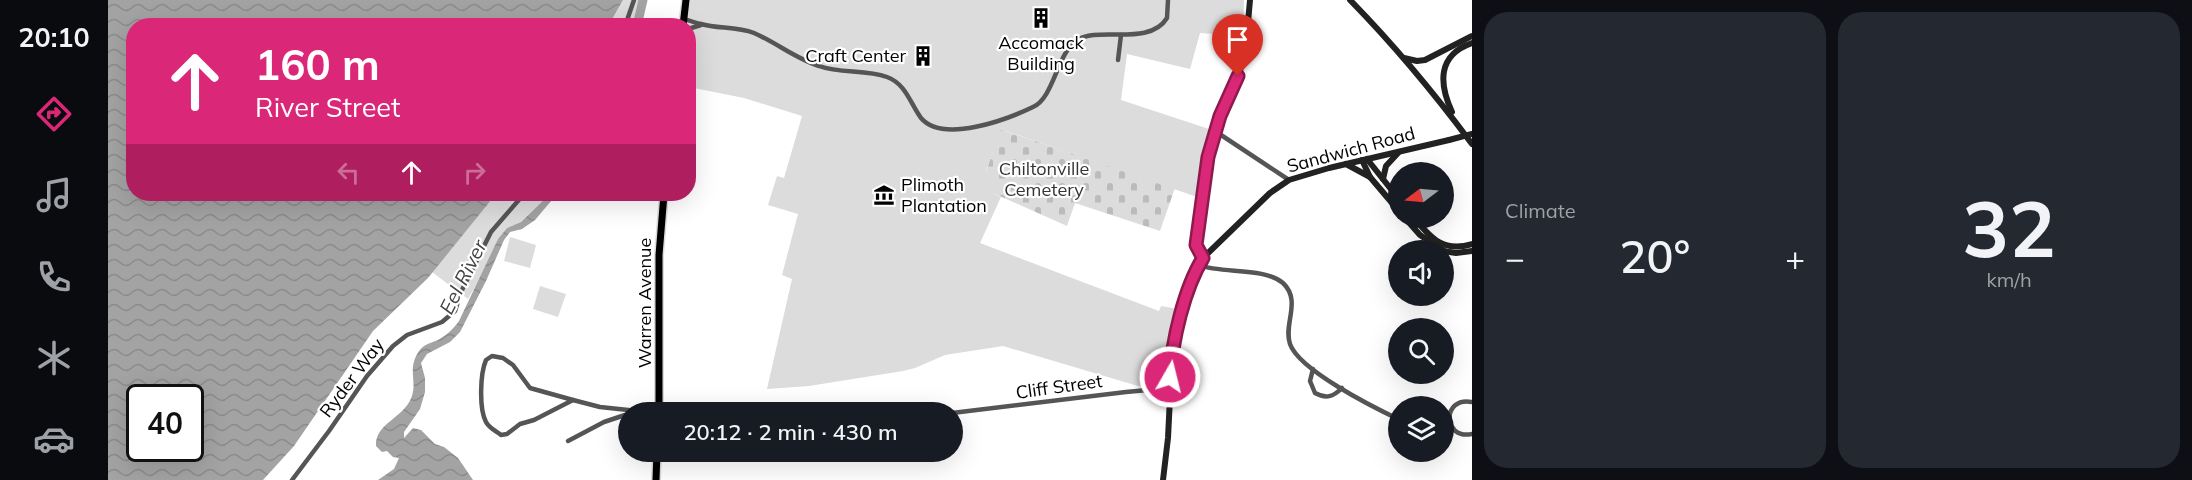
<!DOCTYPE html>
<meta charset="utf-8">
<style>
:root{--surface:#171b24;--page:#242831;--text:#f1f3f6;--muted:#9ea1a6;--accent:#db2777}
body{margin:0;font-family:Mulish,sans-serif;background:var(--page);color:var(--text);height:100vh;display:flex;flex-direction:column;font-size:22px;white-space:nowrap}
*{box-sizing:border-box;margin:0}
p{font-size:20px;color:var(--muted)}
.icon{flex:none;width:33px;height:33px;fill:none;stroke:currentColor;stroke-width:2;stroke-linecap:round;stroke-linejoin:round}
.map{position:relative;flex:1;overflow:hidden}
.sheet{display:flex;flex-direction:column;gap:12px;padding:12px;background:#0d0f14;width:720px}
.sheet>*{flex:none}
.guide{position:absolute;left:18px;top:18px;width:570px;height:183px;border-radius:24px;box-shadow:0 6px 24px #0002;background:#db2777;color:#fff;overflow:hidden}
.needle{width:39px;rotate:254deg}
.fabs{position:absolute;left:1280px;top:162px;display:grid;gap:12px}
.fabs a{display:grid;place-items:center;width:66px;height:66px;border-radius:50%;background:var(--surface);box-shadow:0 6px 24px #0002;font-size:30px}
.speed{position:absolute;left:18px;top:384px;display:flex;gap:12px;font-size:30px;font-weight:700;text-align:center}
.speed>*{display:grid;place-content:center;width:78px;height:78px;border-radius:50%;background:var(--surface);box-shadow:0 6px 24px #0002;line-height:1}
.speed .limit{border:3px solid #111;border-radius:9px;background:#fff;color:#111}
.pin{position:absolute;display:grid;place-items:center;width:51px;height:51px;color:#fff;margin:-62px -26px;border-radius:50% 50% 50% 0;rotate:-45deg;box-shadow:0 0 6px #0007}
.pin .icon{rotate:45deg}
.me{position:absolute;width:66px;margin:-33px;rotate:8deg;stroke-linejoin:round;filter:drop-shadow(0 0 4px #0008)}
.turn{display:flex;align-items:center;gap:21px;height:126px;padding:0 30px;font-size:27px}
.turn .icon{width:78px;height:78px;stroke-width:2.5}
.turn b{display:block;font-size:42px;line-height:51px}
.lanes{display:flex;align-items:center;height:57px;padding:0 30px;background:#0003;justify-content:center;gap:30px;direction:ltr}
.lanes .off{opacity:.35}
.big{font-size:45px;font-weight:600;line-height:1.1}
.sheet .tile{flex:1;display:flex;flex-direction:column;justify-content:center;gap:9px;min-width:0;padding:0 21px;border-radius:24px;background:var(--page)}
.sheet .dial{align-items:center;gap:0}
.dial b{font-size:78px;line-height:1}
.heat{display:flex;justify-content:space-between;align-items:center;font-size:33px;direction:ltr}
.sheet .tiles{flex:1;display:grid;gap:12px;grid-template-columns:repeat(2,1fr)}
.trip{position:absolute;left:510px;top:402px;width:345px;height:60px;border-radius:30px;background:var(--surface);box-shadow:0 6px 24px #0002;font-weight:600;line-height:60px;text-align:center}
main{display:flex;flex:1;min-height:0}
.menu{display:flex;flex-direction:column;width:108px;justify-content:space-around;align-items:center;background:#090b0e;color:var(--muted)}
.menu .icon{width:42px;height:42px}
.menu .active{color:var(--accent)}
.menu b{font-size:27px;color:var(--text)}
.map>svg:first-child{display:block}
.cemetery{fill:url(#cemetery-stones)}
.park{fill:#dcdcdc}
.water{fill:url(#water-waves);fill-rule:evenodd}
.lines{fill:none;stroke-linecap:round;stroke-linejoin:round}
.river{stroke:#a3a3a3;stroke-width:9}
.primary-casing{stroke:#dbdbdb;stroke-width:10}
.street{stroke:#555;stroke-width:4.5}
.secondary{stroke:#222;stroke-width:6}
.primary{stroke:#000;stroke-width:7}
.secondary-bridge{stroke:#222;stroke-width:6}
.route-casing{stroke:#8e194d;stroke-width:15}
.route{stroke:#db2777;stroke-width:10}
.labels{text-anchor:middle;stroke-width:4.5;stroke-linejoin:round;paint-order:stroke}
.poi-label{font-size:18px;fill:#000;stroke:#fff}
.street-label{font-size:18px;fill:#000;stroke:#fff}
.park-label{font-size:18px;fill:#333;stroke:#fff}
.water-label{font-size:20px;font-style:italic;fill:#444;stroke:#fff}
</style>
<main>
<nav class="menu">
<b>20:10</b>
<svg class="icon active" aria-label="directions" viewBox="0 0 24 24"><path d="M12 3l9 9-9 9-9-9zM9 14v-3h6M13 9l2 2-2 2"/></svg>
<svg class="icon" aria-label="music" viewBox="0 0 24 24"><path d="M9 18V5l10-2v13"/><circle cx="6" cy="18" r="3"/><circle cx="16" cy="16" r="3"/></svg>
<svg class="icon" aria-label="phone" viewBox="0 0 24 24"><path d="M5 4h4l2 5-3 2q2 4 5 5l2-3 5 2v4C11 20 4 13 5 4z"/></svg>
<svg class="icon" aria-label="climate" viewBox="0 0 24 24"><path d="M12 3v18M4 7l16 10M4 17L20 7"/></svg>
<svg class="icon" aria-label="car" viewBox="0 0 24 24"><path d="M5 17H2v-5l4-1 3-4h7l3 4 3 1v5h-3M9 17h6M6 11h13"/><circle cx="7" cy="17" r="2"/><circle cx="17" cy="17" r="2"/></svg>
</nav>
<div class="map">
<svg width="1364" height="480" viewBox="0 0 1364 480">
<defs>
<pattern id="cemetery-stones" width="16" height="16" patternUnits="userSpaceOnUse" patternTransform="scale(1.5)"><rect width="16" height="16" fill="#dcdcdc"/><path d="M2 7V4a2 2 0 0 1 4 0v3zM10 15v-3a2 2 0 0 1 4 0v3z" fill="#bbb"/></pattern>
<pattern id="water-waves" width="16" height="10" patternUnits="userSpaceOnUse" patternTransform="scale(1.5)"><rect width="16" height="10" fill="#a3a3a3"/><path d="M0 5q4-4 8 0t8 0" fill="none" stroke="#8b8b8b"/></pattern>
</defs>
<rect width="100%" height="100%" fill="#fff"/>
<path class="cemetery" d="M892,129l175,59 -15,43 -85,-28 -8,23 -74,-33 -7,-21z"/>
<g class="park">
<path d="M515,0h17l-4,25 -27,1z"/>
<path d="M581,0h555l-1,36 -43,-3 -10,36 -63,-15 -6,46 88,29 -8,33 -4,35 -196,-68 -15,42 13,6 -6,16 8,4 -21,46 179,68 2,-5 17,3 -9,37 -5,37 -26,3 -135,-40 -58,9 -30,13 -12,3 -94,15 -42,3 25,-110 -10,-4 16,-61 -30,-9 9,-29 7,2 18,-62 -58,-18 -55,-11 -1,-61h-2z"/>
<path d="M388,194h54l-29,28 -14,6 -9,11 -15,34 -15,26 -36,-27z"/>
<path d="M402,237l26,8 -6,23 -26,-7z"/>
<path d="M432,286l26,8 -8,23 -25,-8z"/>
</g>
<g class="water">
<path d="M0,0h515l-14,25 -475,1v168h362l-68,84 -55,53 -79,115 -31,34h-155zM32,398h50v50h-50z"/>
<path d="M442,194h7l-22,26 -13,9 -12,3 -6,8 -18,41 -26,51 -10,10 -23,12 -6,9 4,15v14l-5,17 -16,23v6l9,-10 8,2 14,14 9,3 14,11 15,22h-95l16,-11 5,-11 -6,-1 -6,-6 -5,1 -6,-6c-1,-20 21,-26 32,-42 13,-20 -3,-32 11,-53 5,-7 12,-8 19,-11 9,-5 15,-11 21,-19l39,-82 9,-11 14,-6z"/>
</g>
<g class="lines">
<path class="river" d="M529,26l6,-26"/>
<g class="primary-casing">
<g id="primary">
<path d="M575,26l3,-26"/>
<path d="M551,412v-157l5,-61"/>
<path d="M548,480l1,-28"/>
</g>
</g>
<g class="street">
<path d="M575,19c7,1 11,4 18,5 17,5 35,2 53,9 23,10 42,26 65,33 22,8 46,3 68,11 19,7 23,26 34,41 22,26 87,1 112,-11 21,-9 24,-54 44,-67 22,-14 72,7 90,-22l1,-18"/>
<path d="M517,26l9,-26"/>
<path d="M580,29l13,-4"/>
<path d="M1010,60l3,-25"/>
<path d="M1107,131l74,49"/>
<path d="M1091,265c23,9 65,2 84,18 19,18 0,41 7,61 9,26 83,63 108,75"/>
<path d="M384,356l11,2 10,7 17,23 43,12 -39,20 -14,4 -13,10 -6,1c-5,-4 -12,-7 -15,-13 -7,-13 -6,-48 0,-62z"/>
<path d="M1205,369l-3,12 5,12c11,6 18,4 27,-5"/>
<path d="M465,400l27,7 47,5"/>
<path d="M1364,402c-30,-6 -30,38 0,32"/>
<path d="M844,413l174,-21 44,-4"/>
<path d="M1335,431l10,-3"/>
<path d="M460,441l36,-19 24,-8"/>
<path d="M184,480l37,-49 38,-55 26,-30 14,-11 35,-13 13,-11 6,-19 30,-60 33,-38"/>
</g>
<g class="secondary">
<path d="M1242,0c44,45 84,93 122,144"/>
<path d="M1296,58l13,3 8,-1 47,-24"/>
<path d="M1344,112c-13,-28 -15,-57 20,-69"/>
<path d="M1259,159l31,39"/>
<path d="M1254,160l8,17"/>
<path d="M1238,164l24,13 28,33"/>
<path d="M1275,179l3,-13 12,-13"/>
<path d="M1297,218l15,17 23,15"/>
<path d="M1306,218c17,20 29,35 58,26"/>
<path d="M1335,251l13,2 16,-2"/>
<path d="M1095,258l-7,-13 12,-88 12,-41 16,-34 9,-26 5,-56"/>
<path d="M1055,480l5,-42 4,-81 20,-75 11,-24 67,-65 19,-13 40,-12 120,-28"/>
</g>
<use href="#primary" class="primary"/>
<path class="secondary-bridge" d="M1341,140l23,-6"/>
</g>
<g class="lines">
<g class="route-casing">
<path id="route" d="M1062,377c2,-36 14,-88 33,-119l-7,-13 12,-88 12,-41 18,-40"/>
</g>
<use href="#route" class="route"/>
</g>
<defs>
<g id="building-bare" transform="scale(1.62)"><path d="M-4-6H4V6H1V3H-1V6H-4ZM-2.5-4.3h1.7v1.8h-1.7ZM.8-4.3h1.7v1.8H.8ZM-2.5-1h1.7V.8h-1.7ZM.8-1h1.7V.8H.8Z" fill="#000" stroke="#fff" stroke-width="2.5" paint-order="stroke"/></g>
<g id="museum-bare" transform="scale(1.62)"><path d="M0-6L6-3V-2H-6V-3ZM-5-1h2V3h-2ZM-1-1h2V3h-2ZM3-1h2V3H3ZM-6 4H6V6H-6Z" fill="#000" stroke="#fff" stroke-width="2.5" paint-order="stroke"/></g>
</defs>
<g fill-rule="evenodd">
<use href="#building-bare" x="933" y="18"/>
<use href="#building-bare" x="815" y="56"/>
<use href="#museum-bare" x="776" y="195"/>
</g>
<g class="labels">
<g class="poi-label">
<text x="933" y="49">Accomack<tspan x="933" dy="21">Building</tspan></text>
<text x="798" y="62" text-anchor="end">Craft Center</text>
<text x="793" y="191" text-anchor="start">Plimoth<tspan x="793" dy="21">Plantation</tspan></text>
</g>
<g class="street-label">
<text transform="translate(1243 150) rotate(-15)" y="6">Sandwich Road</text>
<text transform="translate(537 303) rotate(-90)" y="6">Warren Avenue</text>
<text transform="translate(244 378) rotate(-53)" y="6">Ryder Way</text>
<text transform="translate(951 387) rotate(-8)" y="6">Cliff Street</text>
</g>
<g class="park-label">
<text x="936" y="175">Chiltonville<tspan x="936" dy="21">Cemetery</tspan></text>
</g>
<g class="water-label">
<text transform="translate(355 277) rotate(-63)" y="7">Eel River</text>
</g>
</g>
</svg>
<div class="fabs">
<a><svg class="needle" viewBox="-14 -14 28 28"><path d="M0-13l5 13h-10z" fill="#e53935"/><path d="M0 13l5-13h-10z" fill="#9ea1a6"/></svg></a>
<a><svg class="icon" aria-label="sound" viewBox="0 0 24 24"><path d="M4 9h4l5-4v14l-5-4H4zM17 9q2 3 0 6"/></svg></a>
<a><svg class="icon" aria-label="search" viewBox="0 0 24 24"><circle cx="10" cy="10" r="6"/><path d="M15 15l6 6"/></svg></a>
<a><svg class="icon" aria-label="layers" viewBox="0 0 24 24"><path d="M12 4l9 5-9 5-9-5zM3 14l9 5 9-5"/></svg></a>
</div>
<div class="speed"><div class="limit">40</div></div>
<div class="pin" style="left:1130px;top:76px;background:#d93025"><svg class="icon" aria-label="arrive" viewBox="0 0 24 24"><path d="M6 21V4h12l-3 4 3 4H6"/></svg></div>
<svg class="me" style="left:1062px;top:377px" viewBox="-20 -20 40 40"><circle r="17" fill="#db2777" stroke="#fff" stroke-width="3"/><path d="M0-11L8 9 0 5-8 9z" fill="#fff"/></svg>
<div class="trip">20:12 · 2 min · 430 m</div>
<div class="guide">
<div class="turn"><svg class="icon" aria-label="ahead" viewBox="0 0 24 24"><path d="M12 20V5M6 11l6-6 6 6"/></svg><div><b>160 m</b>River Street</div></div>
<div class="lanes"><svg class="icon off" aria-label="left" viewBox="0 0 24 24"><path d="M17 20v-9H6M10 6l-5 5 5 5"/></svg><svg class="icon" aria-label="ahead" viewBox="0 0 24 24"><path d="M12 20V5M6 11l6-6 6 6"/></svg><svg class="icon off" aria-label="right" viewBox="0 0 24 24"><path d="M7 20v-9h11M14 6l5 5-5 5"/></svg></div>
</div>
</div>
<section class="sheet">
<div class="tiles">
<div class="tile"><p>Climate</p>
<div class="heat"><a>−</a><b class="big">20°</b><a>+</a></div>
</div>
<div class="tile dial"><b>32</b><p>km/h</p></div>
</div>
</section>
</main>
